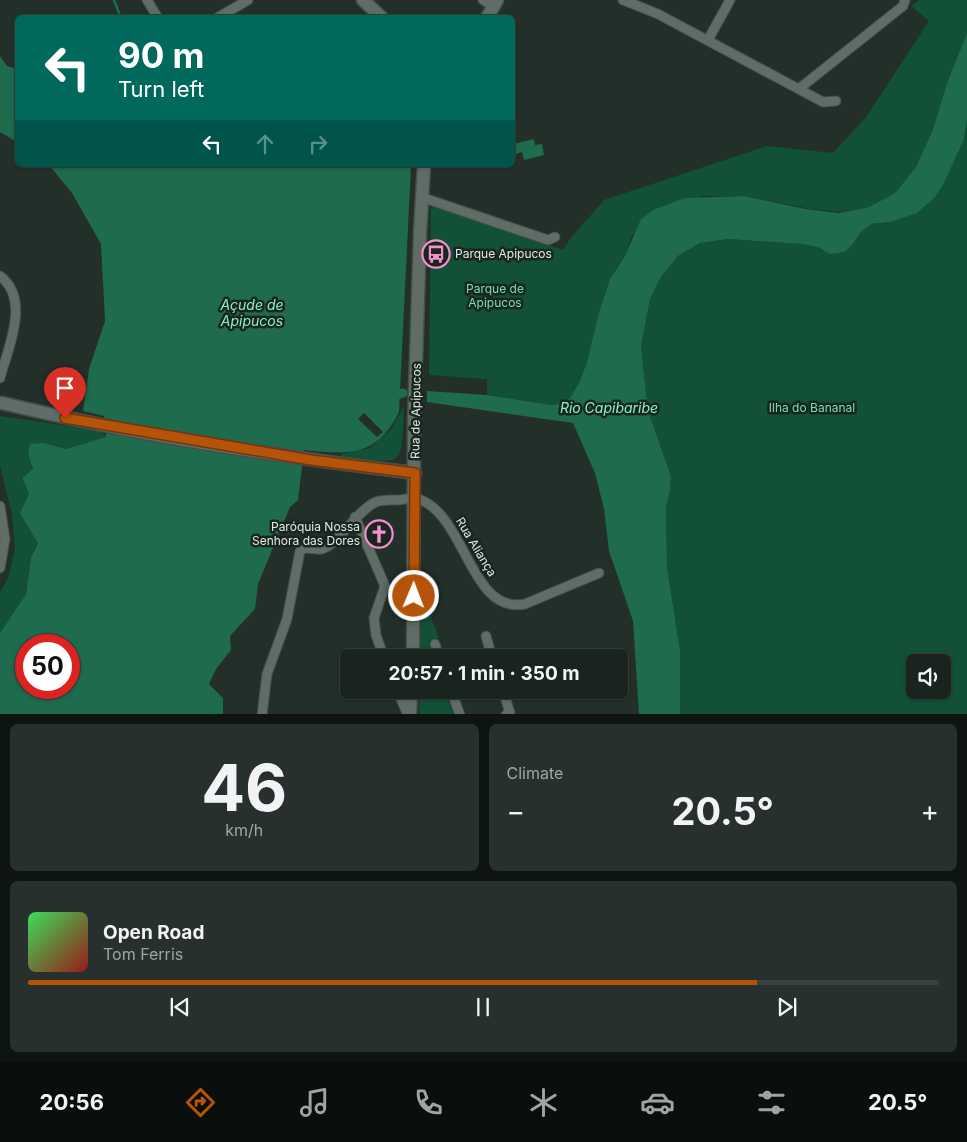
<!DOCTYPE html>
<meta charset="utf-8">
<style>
:root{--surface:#1a241f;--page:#27302c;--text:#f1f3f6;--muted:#9fa4a4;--line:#38413d;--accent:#b45309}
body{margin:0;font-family:Inter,sans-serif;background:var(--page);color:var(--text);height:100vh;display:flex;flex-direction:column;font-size:19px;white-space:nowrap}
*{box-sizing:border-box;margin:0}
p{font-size:16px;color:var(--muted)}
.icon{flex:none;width:28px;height:28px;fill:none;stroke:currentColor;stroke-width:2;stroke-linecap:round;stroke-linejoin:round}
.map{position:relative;height:714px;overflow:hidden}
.panel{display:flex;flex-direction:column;gap:10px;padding:10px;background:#0e1411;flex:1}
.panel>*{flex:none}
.top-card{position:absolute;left:15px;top:15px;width:500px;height:152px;border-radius:8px;box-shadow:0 1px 4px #0004,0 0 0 1px var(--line);background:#00695c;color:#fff;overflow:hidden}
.buttons{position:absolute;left:906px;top:654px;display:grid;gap:10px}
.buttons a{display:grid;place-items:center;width:45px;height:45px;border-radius:8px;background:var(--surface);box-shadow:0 1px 4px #0004,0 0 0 1px var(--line);font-size:25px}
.speed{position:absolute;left:15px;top:634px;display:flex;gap:10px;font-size:25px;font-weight:700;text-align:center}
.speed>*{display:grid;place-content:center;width:65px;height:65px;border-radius:50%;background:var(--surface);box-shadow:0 1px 4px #0004,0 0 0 1px var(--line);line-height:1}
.speed .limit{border:8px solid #d22;background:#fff;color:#111}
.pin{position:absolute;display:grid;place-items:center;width:42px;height:42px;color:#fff;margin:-51px -21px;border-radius:50% 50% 50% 0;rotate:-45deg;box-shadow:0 0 5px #0007}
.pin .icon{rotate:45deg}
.me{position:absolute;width:55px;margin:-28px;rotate:1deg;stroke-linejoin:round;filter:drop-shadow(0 0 4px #0008)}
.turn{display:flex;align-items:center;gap:18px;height:105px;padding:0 20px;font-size:22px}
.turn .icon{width:65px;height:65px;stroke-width:2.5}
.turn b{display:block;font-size:35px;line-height:42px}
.lanes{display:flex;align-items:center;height:48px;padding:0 20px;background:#0003;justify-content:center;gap:25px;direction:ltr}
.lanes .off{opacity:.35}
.big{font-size:38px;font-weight:700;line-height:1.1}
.panel .widget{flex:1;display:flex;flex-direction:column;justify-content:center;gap:8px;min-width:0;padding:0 18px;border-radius:8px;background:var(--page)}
.panel .dial{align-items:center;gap:0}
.dial b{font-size:65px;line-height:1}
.song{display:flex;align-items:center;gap:15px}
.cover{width:60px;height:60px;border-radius:8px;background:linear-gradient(135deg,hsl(130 70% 55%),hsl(0 70% 35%))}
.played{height:5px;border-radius:2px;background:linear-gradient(90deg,var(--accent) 80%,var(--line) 80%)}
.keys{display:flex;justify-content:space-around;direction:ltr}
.heat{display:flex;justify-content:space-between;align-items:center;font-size:28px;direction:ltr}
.panel .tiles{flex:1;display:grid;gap:10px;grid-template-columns:1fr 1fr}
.widget:last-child{grid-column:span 2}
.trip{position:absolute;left:340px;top:649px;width:288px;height:50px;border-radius:8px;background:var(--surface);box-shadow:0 1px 4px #0004,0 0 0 1px var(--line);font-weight:700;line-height:50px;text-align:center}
.menu{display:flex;height:80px;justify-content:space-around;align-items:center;background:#0a0e0c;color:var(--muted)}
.menu .icon{width:35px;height:35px}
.menu .active{color:var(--accent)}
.menu b{font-size:22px;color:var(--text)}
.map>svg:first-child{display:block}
.green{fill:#125038;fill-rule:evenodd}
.water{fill:#1e6b4d;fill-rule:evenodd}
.pier{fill:#233029}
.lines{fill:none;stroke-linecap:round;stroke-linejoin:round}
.stream{stroke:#1e6b4d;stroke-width:2.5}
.canal{stroke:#1e6b4d;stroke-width:9}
.street-casing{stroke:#434f49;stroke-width:11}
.secondary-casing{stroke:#434f49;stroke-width:15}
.street{stroke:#5f6d66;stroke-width:9}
.secondary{stroke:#5f6d66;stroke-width:12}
.route-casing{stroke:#753606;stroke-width:12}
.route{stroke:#b45309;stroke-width:9}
.labels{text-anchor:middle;stroke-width:5;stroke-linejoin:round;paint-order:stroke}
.poi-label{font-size:12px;fill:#e1eae5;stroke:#192620;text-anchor:start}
.park-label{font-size:12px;fill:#76dfb0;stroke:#192620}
.street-label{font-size:12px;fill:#e1eae5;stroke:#192620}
.water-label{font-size:14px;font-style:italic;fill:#88f1c2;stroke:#192620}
</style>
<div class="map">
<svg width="967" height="715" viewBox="0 0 967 715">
<rect width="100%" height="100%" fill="#233029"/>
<g class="green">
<path d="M919,0h48v33l-20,50 -14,46 -17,38 -21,26 -26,14 -27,5 -32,-3 -66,-13h-41l-71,40 -7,20 -15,23 -11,33 -12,50 -7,19 -10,17 -10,6 -9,1 -64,-10v-16l-58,-4 2,-168 5,-2 127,45 6,-10 35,-40 163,-54 66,7 33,-36 63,-96 -18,-15z"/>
<path d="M967,120v594h-287v-63l-13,-84 -1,-60 4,-16 1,-15 -23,-65 -7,-65 9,-47 11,-22 17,-21 22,-13 28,-4 73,5 17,3 12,7 23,-10 8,-12 10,-8 19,-2 74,-83zM915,662h27v28h-27z"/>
<path d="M404,406c-3,63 3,57 -60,52l-4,-4 30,-6 21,-19z"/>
<path d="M0,416l89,13 12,3 5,5 -40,12 -22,-6 -16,11 5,15 -11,10 7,15 2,35 7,13 -7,16 -5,36 -26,39v-41l8,-14 7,-30 -3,-34 -12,-49z"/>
<path d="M421,592l18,46 -9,2 -1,3 4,14h-13z"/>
<path d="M420,690h24l10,24h-35z"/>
</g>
<g class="water">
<path d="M967,33v87l-3,19 -21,46 -9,13 -17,15 -27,9 -19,2 -10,8 -8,12 -9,8 -14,2 -12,-7 -17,-3 -73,-5 -28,4 -22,13 -17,21 -11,22 -9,47 7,65 23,65 -1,15 -4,16 1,60 13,84v63h-41l-6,-93 -24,-70 -5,-42 -9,-36 -22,-50 -146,-21v-11l60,4 64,10 9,-1 10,-6 10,-17 7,-19 12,-50 11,-33 15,-23 16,-37 12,-9 32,-12 59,-2 62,13 33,4 30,-6 26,-14 21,-26 17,-38 14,-46z"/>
<path d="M0,56l7,10 10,3v73l-17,-10z"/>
<path d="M534,139l1,6 7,-1 2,11 -20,5 -2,-8 -9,3v-11z"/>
<path d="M49,165h362l-12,247c-22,45 -50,43 -95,38l-6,50 -8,7 -32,77 -3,25 -25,27 1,14 -15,19 -7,15 14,14v16l-223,1v-82l26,-39 5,-36 7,-15 -18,-30 9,-19 -7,-16 11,-9 -5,-15 2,-10 14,-1 22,6 40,-12 -2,-21 -21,-5 6,-42 16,-48 -4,-77 -29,-51zM26,645h43v43h-43z"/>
</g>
<path class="pier" d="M364,413l19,19 -6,5 -19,-18z"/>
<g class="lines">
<path class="stream" d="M114,0l7,18"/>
<path class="canal" d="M400,394l3,-1"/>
<g class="street-casing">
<g id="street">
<path d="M147,0l11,18"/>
<path d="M483,0l10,6"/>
<path d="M623,0l35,14 165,88 13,-1"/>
<path d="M217,18l31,-18"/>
<path d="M708,40l22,-40"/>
<path d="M800,88l103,-82 2,-6"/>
<path d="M421,197l127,43 7,-3"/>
<path d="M0,276c31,23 8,72 0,102"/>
<path d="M0,506l5,33 -5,29"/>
<path d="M355,517l30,69 -11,32 2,17 8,23"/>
<path d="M486,636l6,22"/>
<path d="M435,644l4,14"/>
<path d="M397,690l11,25"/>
<path d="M451,690l9,25"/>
<path d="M503,690l7,23 -4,2"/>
<path d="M262,715l5,-41 20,-55 13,-68 4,-3c6,0 13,2 18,1 16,-4 35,-39 54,-47 6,-3 16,-2 23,-2 7,-1 16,-3 22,0 45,18 50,115 104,104l74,-31"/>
</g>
</g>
<g class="secondary-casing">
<g id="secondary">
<path d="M363,0l19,18"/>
<path d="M487,18l10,-18"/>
<path d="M2,403c136,33 275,53 413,70"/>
<path d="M413,658l1,-234 6,-191 4,-68"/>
<path d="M410,715l1,-25"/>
</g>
</g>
<use href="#street" class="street"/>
<use href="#secondary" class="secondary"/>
</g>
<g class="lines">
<g class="route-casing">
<path id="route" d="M65,418l246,42 104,13 -1,123"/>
</g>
<use href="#route" class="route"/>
</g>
<defs>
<g id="bus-ring" transform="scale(1.4375)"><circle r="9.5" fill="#192620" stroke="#f690cf" stroke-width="1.5"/><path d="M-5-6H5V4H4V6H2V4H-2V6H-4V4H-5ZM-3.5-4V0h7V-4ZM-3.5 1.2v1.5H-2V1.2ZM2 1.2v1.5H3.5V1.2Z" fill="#f690cf"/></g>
<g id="church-ring" transform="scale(1.4375)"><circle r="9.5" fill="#192620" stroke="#f690cf" stroke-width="1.5"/><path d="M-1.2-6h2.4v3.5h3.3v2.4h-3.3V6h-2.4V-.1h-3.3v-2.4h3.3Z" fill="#f690cf"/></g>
</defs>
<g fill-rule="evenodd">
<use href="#bus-ring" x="436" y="254"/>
<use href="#church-ring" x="379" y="534"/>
</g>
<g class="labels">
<g class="poi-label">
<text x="455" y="258">Parque Apipucos</text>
<text x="360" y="531" text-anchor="end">Paróquia Nossa<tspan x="360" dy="14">Senhora das Dores</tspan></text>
</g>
<g class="park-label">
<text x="495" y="293">Parque de<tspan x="495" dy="14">Apipucos</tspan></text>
<text x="812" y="412">Ilha do Bananal</text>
</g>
<g class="street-label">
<text transform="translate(416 411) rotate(-89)" y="4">Rua de Apipucos</text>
<text transform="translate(476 547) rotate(59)" y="4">Rua Aliança</text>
</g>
<g class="water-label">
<text x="252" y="310">Açude de<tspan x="252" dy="16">Apipucos</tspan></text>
<text x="609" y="413">Rio Capibaribe</text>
</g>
</g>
</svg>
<div class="buttons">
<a><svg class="icon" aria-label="sound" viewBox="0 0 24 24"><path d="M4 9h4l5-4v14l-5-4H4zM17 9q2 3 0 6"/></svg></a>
</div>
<div class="speed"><div class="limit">50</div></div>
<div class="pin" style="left:65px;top:418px;background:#d93025"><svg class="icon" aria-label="arrive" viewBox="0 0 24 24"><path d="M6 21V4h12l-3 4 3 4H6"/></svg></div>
<svg class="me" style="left:414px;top:596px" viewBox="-20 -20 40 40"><circle r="17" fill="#b45309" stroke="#fff" stroke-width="3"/><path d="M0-11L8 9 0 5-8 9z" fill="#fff"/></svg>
<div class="trip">20:57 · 1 min · 350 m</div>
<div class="top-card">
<div class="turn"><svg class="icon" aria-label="left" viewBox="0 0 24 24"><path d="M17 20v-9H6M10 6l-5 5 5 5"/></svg><div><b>90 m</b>Turn left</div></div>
<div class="lanes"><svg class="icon" aria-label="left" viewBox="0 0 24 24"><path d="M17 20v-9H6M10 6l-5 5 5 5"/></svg><svg class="icon off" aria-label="ahead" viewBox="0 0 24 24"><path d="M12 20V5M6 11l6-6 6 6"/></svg><svg class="icon off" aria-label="right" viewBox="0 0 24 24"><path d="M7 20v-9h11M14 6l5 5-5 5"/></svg></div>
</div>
</div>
<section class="panel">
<div class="tiles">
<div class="widget dial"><b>46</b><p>km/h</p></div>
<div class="widget"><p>Climate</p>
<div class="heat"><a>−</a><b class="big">20.5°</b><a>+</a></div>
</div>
<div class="widget">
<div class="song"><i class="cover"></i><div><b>Open Road</b><p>Tom Ferris</p></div></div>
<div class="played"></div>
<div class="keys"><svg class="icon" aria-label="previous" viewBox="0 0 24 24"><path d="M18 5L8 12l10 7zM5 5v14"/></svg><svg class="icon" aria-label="pause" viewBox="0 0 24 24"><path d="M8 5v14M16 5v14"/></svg><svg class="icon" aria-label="next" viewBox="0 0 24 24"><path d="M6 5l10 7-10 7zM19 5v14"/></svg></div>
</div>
</div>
</section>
<nav class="menu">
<b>20:56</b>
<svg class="icon active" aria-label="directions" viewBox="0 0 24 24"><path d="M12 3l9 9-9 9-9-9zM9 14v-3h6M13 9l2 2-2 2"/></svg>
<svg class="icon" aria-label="music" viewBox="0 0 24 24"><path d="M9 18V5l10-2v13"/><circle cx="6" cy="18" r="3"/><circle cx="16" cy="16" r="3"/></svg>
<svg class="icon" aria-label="phone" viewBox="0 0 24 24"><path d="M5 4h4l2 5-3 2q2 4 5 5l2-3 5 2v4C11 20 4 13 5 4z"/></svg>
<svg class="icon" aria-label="climate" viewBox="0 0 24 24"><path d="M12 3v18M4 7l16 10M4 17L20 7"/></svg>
<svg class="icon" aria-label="car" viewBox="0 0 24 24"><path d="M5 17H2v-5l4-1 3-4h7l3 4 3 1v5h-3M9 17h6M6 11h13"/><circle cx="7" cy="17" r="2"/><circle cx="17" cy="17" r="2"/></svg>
<svg class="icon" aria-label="filters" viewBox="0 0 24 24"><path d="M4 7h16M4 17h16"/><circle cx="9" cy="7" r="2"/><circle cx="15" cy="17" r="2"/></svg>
<b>20.5°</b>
</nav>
